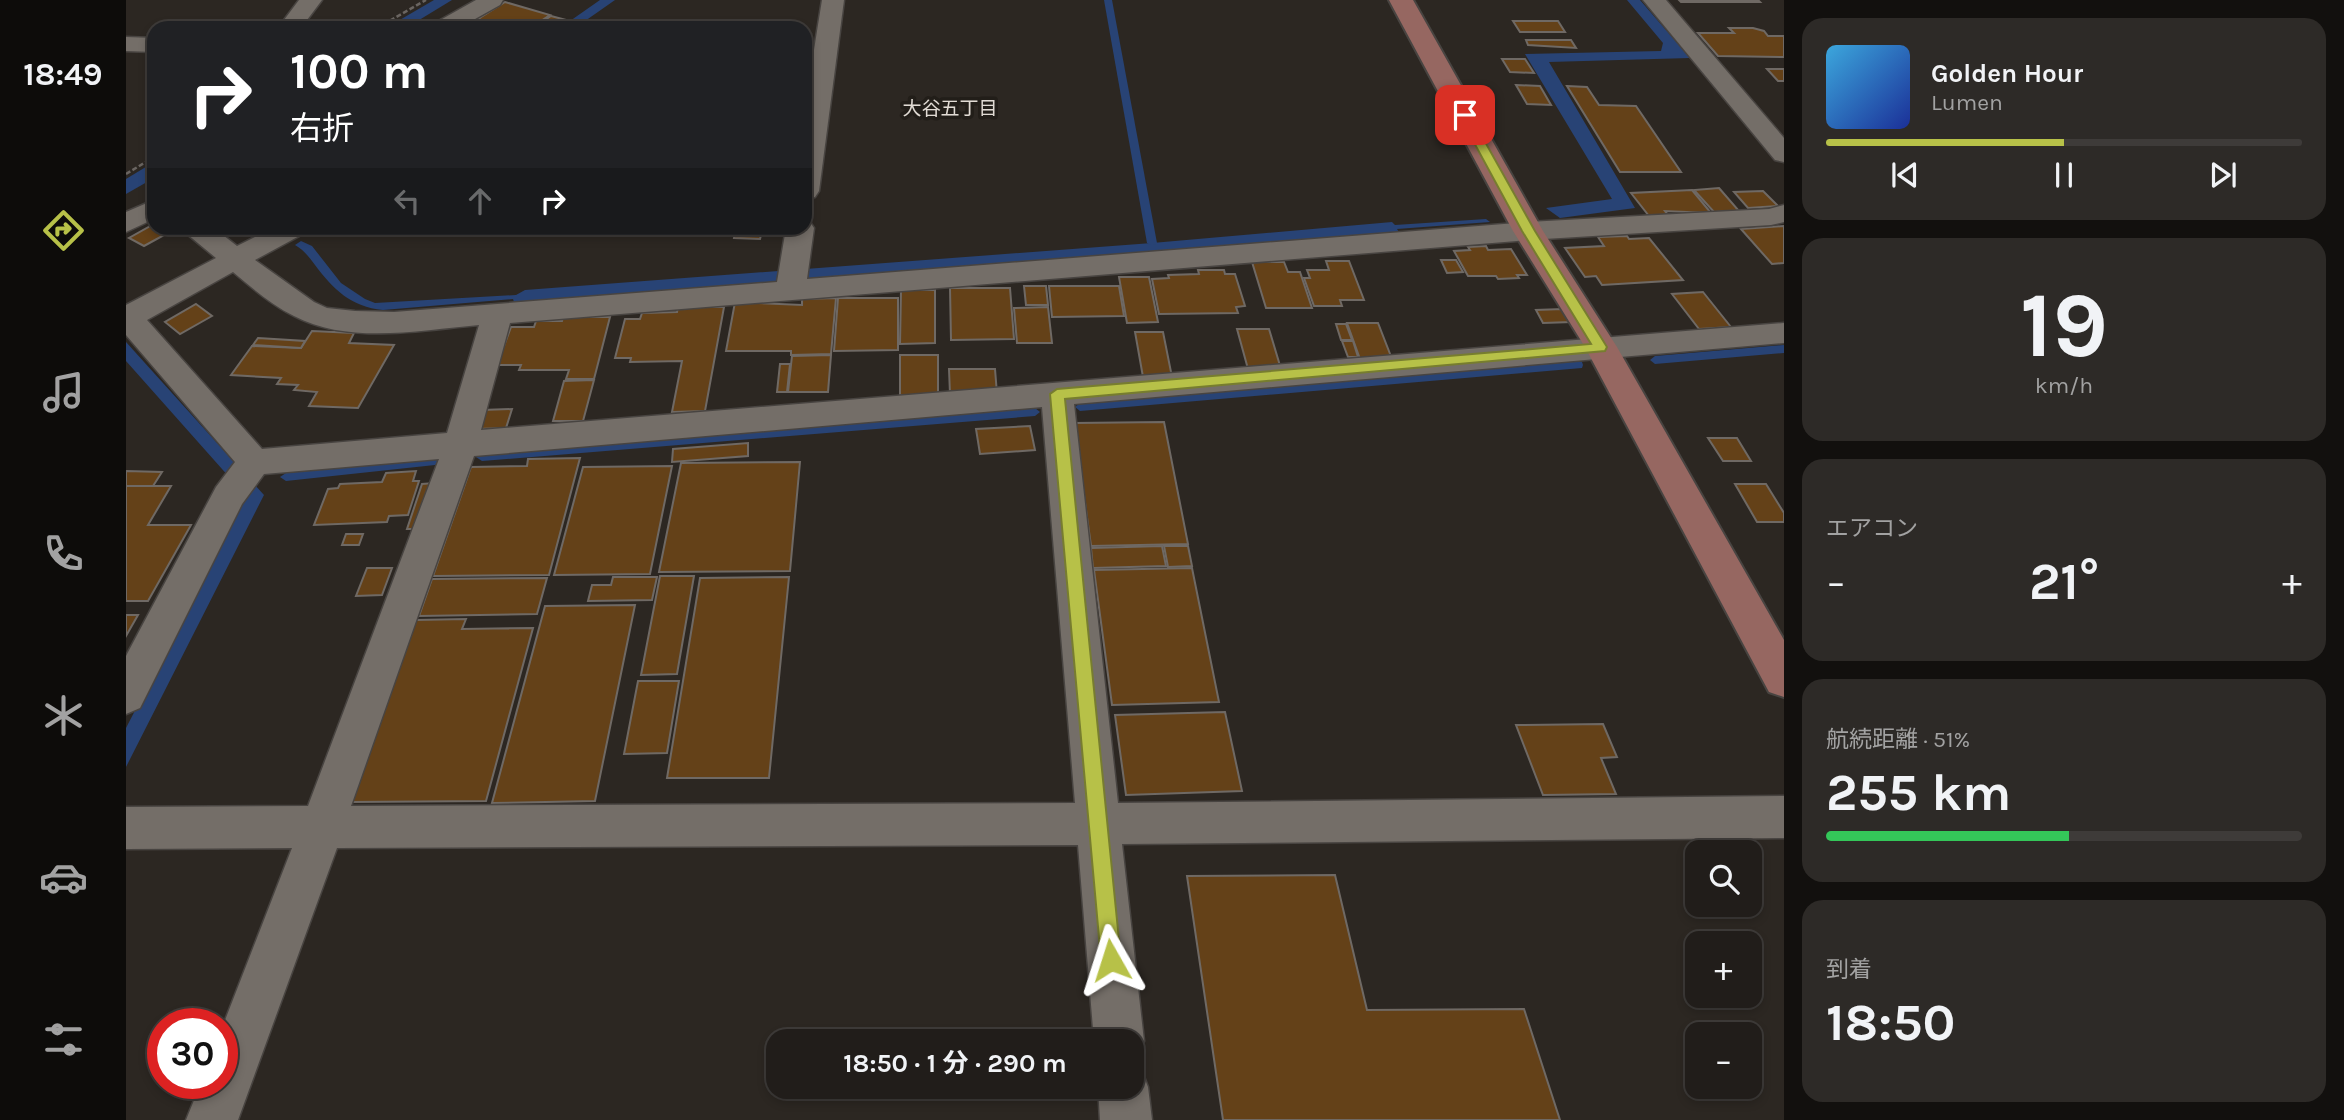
<!DOCTYPE html>
<html lang="ja">
<meta charset="utf-8">
<style>
:root{--surface:#211d1a;--page:#2d2a27;--text:#f1f3f6;--muted:#a2a2a2;--line:#3e3b39;--accent:#b7c148}
body{margin:0;font-family:Karla,"Noto Sans JP",sans-serif;background:var(--page);color:var(--text);height:100vh;display:flex;flex-direction:column;font-size:26px;white-space:nowrap}
*{box-sizing:border-box;margin:0}
p{font-size:23px;color:var(--muted)}
.icon{flex:none;width:38px;height:38px;fill:none;stroke:currentColor;stroke-width:2;stroke-linecap:round;stroke-linejoin:round}
.map{position:relative;flex:1;overflow:hidden}
.details{display:flex;flex-direction:column;gap:18px;padding:18px;background:#12100e;width:560px}
.details>*{flex:none}
.hud{position:absolute;left:21px;top:21px;width:665px;height:214px;border-radius:21px;box-shadow:0 4px 10px #0003,0 0 0 2px var(--line);background:#202124;color:#fff;overflow:hidden}
.controls{position:absolute;left:1559px;top:840px;display:grid;gap:14px}
.controls a{display:grid;place-items:center;width:77px;height:77px;border-radius:14px;background:var(--surface);box-shadow:0 4px 10px #0003,0 0 0 2px var(--line);font-size:35px}
.speed{position:absolute;left:21px;top:1008px;display:flex;gap:14px;font-size:35px;font-weight:700;text-align:center}
.speed>*{display:grid;place-content:center;width:91px;height:91px;border-radius:50%;background:var(--surface);box-shadow:0 4px 10px #0003,0 0 0 2px var(--line);line-height:1}
.speed .limit{border:10px solid #d22;background:#fff;color:#111}
.pin{position:absolute;display:grid;place-items:center;width:60px;height:60px;color:#fff;margin:-30px;border-radius:14px;box-shadow:0 4px 10px #0006}
.me{position:absolute;width:77px;margin:-38px;rotate:354deg;stroke-linejoin:round;filter:drop-shadow(0 0 5px #0008)}
.turn{display:flex;align-items:center;gap:24px;height:147px;padding:0 28px;font-size:32px}
.turn .icon{width:91px;height:91px;stroke-width:2.5}
.turn b{display:block;font-size:49px;line-height:60px}
.lanes{display:flex;align-items:center;height:66px;padding:0 28px;background:#0003;justify-content:center;gap:35px;direction:ltr}
.lanes .off{opacity:.35}
.big{font-size:52px;font-weight:700;line-height:1.1}
.details .widget{flex:1;display:flex;flex-direction:column;justify-content:center;gap:10px;min-width:0;padding:0 24px;border-radius:21px;background:var(--page)}
.details .dial{align-items:center;gap:0}
.dial b{font-size:91px;line-height:1}
.song{display:flex;align-items:center;gap:21px}
.cover{width:84px;height:84px;border-radius:10px;background:linear-gradient(135deg,hsl(200 70% 55%),hsl(230 70% 35%))}
.played{height:7px;border-radius:4px;background:linear-gradient(90deg,var(--accent) 50%,var(--line) 50%)}
.keys{display:flex;justify-content:space-around;direction:ltr}
.heat{display:flex;justify-content:space-between;align-items:center;font-size:38px;direction:ltr}
.charge{height:10px;border-radius:5px;background:linear-gradient(90deg,#34c759 51%,var(--line) 0)}
.trip{position:absolute;left:640px;top:1029px;width:378px;height:70px;border-radius:21px;background:var(--surface);box-shadow:0 4px 10px #0003,0 0 0 2px var(--line);font-weight:700;line-height:70px;text-align:center}
main{display:flex;flex:1;min-height:0}
.tab-bar{display:flex;flex-direction:column;width:126px;justify-content:space-around;align-items:center;background:#0d0c0a;color:var(--muted)}
.tab-bar .icon{width:49px;height:49px}
.tab-bar .active{color:var(--accent)}
.tab-bar b{font-size:32px;color:var(--text)}
.map>svg:first-child{display:block}
.water{fill:#284375}
.lines{fill:none;stroke-linecap:round;stroke-linejoin:round}
.stream{fill:#284375;fill-rule:evenodd}
.building{fill:#644118;stroke:#6f6964;stroke-width:2}
.street-casing{stroke:#484441;stroke-width:3}
.secondary-casing{stroke:#484441;stroke-width:4}
.path{stroke:#6a6561;stroke-width:2.5;stroke-dasharray:5 2.5;stroke-linecap:butt}
.street{fill:#746e68;fill-rule:evenodd}
.secondary{fill:#966761;fill-rule:evenodd}
.route{fill:#b7c148;stroke:#777d2f;stroke-width:2}
.labels{text-anchor:middle;stroke-width:7;stroke-linejoin:round;paint-order:stroke}
.far-neighbourhood-label{font-size:19px;fill:#e1dbd4;stroke:#221e19}
</style>
<main>
<nav class="tab-bar">
<b>18:49</b>
<svg class="icon active" aria-label="directions" viewBox="0 0 24 24"><path d="M12 3l9 9-9 9-9-9zM9 14v-3h6M13 9l2 2-2 2"/></svg>
<svg class="icon" aria-label="music" viewBox="0 0 24 24"><path d="M9 18V5l10-2v13"/><circle cx="6" cy="18" r="3"/><circle cx="16" cy="16" r="3"/></svg>
<svg class="icon" aria-label="phone" viewBox="0 0 24 24"><path d="M5 4h4l2 5-3 2q2 4 5 5l2-3 5 2v4C11 20 4 13 5 4z"/></svg>
<svg class="icon" aria-label="climate" viewBox="0 0 24 24"><path d="M12 3v18M4 7l16 10M4 17L20 7"/></svg>
<svg class="icon" aria-label="car" viewBox="0 0 24 24"><path d="M5 17H2v-5l4-1 3-4h7l3 4 3 1v5h-3M9 17h6M6 11h13"/><circle cx="7" cy="17" r="2"/><circle cx="17" cy="17" r="2"/></svg>
<svg class="icon" aria-label="filters" viewBox="0 0 24 24"><path d="M4 7h16M4 17h16"/><circle cx="9" cy="7" r="2"/><circle cx="15" cy="17" r="2"/></svg>
</nav>
<div class="map">
<svg width="1658" height="1120" viewBox="0 0 1658 1120">
<rect width="100%" height="100%" fill="#2c2722"/>
<g class="water">
<path d="M308,0h18l-46,28h-20z"/>
<path d="M474,0h15l-40,28h-15z"/>
<path d="M1501,0h13l50,58 -141,4 86,146 -75,10 -14,-10 66,-9 -87,-145 136,-3 2,-8z"/>
<path d="M28,162v16l-28,16v-15z"/>
<path d="M1360,219l4,3 -93,7 2,3 -885,70 -1,-3 -130,11c-32,-3 -50,-21 -68,-45 -6,-8 -11,-15 -20,-20l6,-4 11,5 29,37 24,16 10,4 141,-8 9,-5 627,-47 240,-21 3,3z"/>
<path d="M0,342l138,153 -138,272v-39l120,-232 -120,-135z"/>
</g>
<g class="lines">
<g class="stream">
<path d="M978,0h8l45,243 -5,3 -5,-3z"/>
<path d="M1658,345v8l-129,11 -5,-4 5,-4z"/>
<path d="M1452,361l4,1 1,3 -1,3 -502,43 -5,-4 5,-4z"/>
<path d="M909,408l5,4 -5,4 -553,45 -6,-4 6,-4z"/>
<path d="M309,457l6,4 -6,4 -149,16 -6,-4 6,-4z"/>
</g>
</g>
<g class="building">
<path d="M1553,0h79l2,2h-79z"/>
<path d="M379,2l45,13 -20,13h-20l-32,-9z"/>
<path d="M425,16l15,4 -11,8h-22z"/>
<path d="M1387,21h45l7,11h-45z"/>
<path d="M1603,28h24l11,3 4,5h16v21l-66,-1 -20,-23h36z"/>
<path d="M1400,40h45l5,8 -48,-3z"/>
<path d="M1376,59h23l9,14 -24,-1z"/>
<path d="M1641,69h17v12h-6z"/>
<path d="M1390,85l24,1 11,19 -24,-1z"/>
<path d="M1441,86l20,1 12,18 37,1 45,66h-61z"/>
<path d="M1593,188l20,23 -25,1 -20,-22z"/>
<path d="M1566,190l19,23 -46,-2 3,4 -19,1 -18,-23z"/>
<path d="M1637,191l15,15 -30,2 -14,-16z"/>
<path d="M28,224v4h8l-4,2 8,4 -22,12 -15,-8z"/>
<path d="M1658,226v37l-12,1 -31,-35z"/>
<path d="M610,228h27l-3,11 -26,-1z"/>
<path d="M1501,236l2,3 20,-1 34,42 -81,5 -6,-9 -11,1 -20,-29 39,-2 -6,-9z"/>
<path d="M1360,246l2,4 23,-1 16,26h-10l2,3 -21,1 -2,-3h-28l-14,-25 16,-1 -2,-3z"/>
<path d="M1315,260h15l7,12 -16,1z"/>
<path d="M1200,261h23l15,39h-24l2,6h-28l-10,-28h6l-3,-8h22z"/>
<path d="M1126,262h32l4,10h12l12,36h-46z"/>
<path d="M1072,270h26l1,4h10l10,32 -9,1 2,6 -79,1 -7,-35 17,-1 -1,-3 31,-1z"/>
<path d="M993,277h30l9,45 -31,1z"/>
<path d="M898,286h22l2,19h-22z"/>
<path d="M923,286h70l5,30 -72,1z"/>
<path d="M824,288h60l4,51 -63,1z"/>
<path d="M775,290h34v53l-35,1z"/>
<path d="M1577,292l28,35 -32,2 -27,-35z"/>
<path d="M710,298l-5,56 -40,1v-4h-65l9,-49 67,3v-6z"/>
<path d="M712,298h60v52l-64,1z"/>
<path d="M70,304l16,12 -32,18 -15,-12z"/>
<path d="M552,307h46l-19,104 -33,1 10,-51 -52,1 1,-4h-16l10,-39h15l2,-6 35,-1z"/>
<path d="M922,307l4,36h-35l-3,-35z"/>
<path d="M1437,309l8,13 -28,1 -7,-13z"/>
<path d="M437,317h47l-16,62h-28l3,-9h-50l2,-5h-24l14,-38h23l2,-6h26z"/>
<path d="M1221,323h31l14,36h-32z"/>
<path d="M1210,324h10l6,16h-11z"/>
<path d="M1111,329h32l12,40h-33z"/>
<path d="M186,331l42,2 -5,10 45,2 -36,63 -49,-2 8,-14 -23,-2 4,-5 -21,-1 4,-6 -50,-3 21,-29 49,2z"/>
<path d="M1009,332h28l9,45h-29z"/>
<path d="M132,338l47,3 -4,7 -48,-3z"/>
<path d="M1216,341h11l5,16h-10z"/>
<path d="M705,355l-3,37h-40l4,-36z"/>
<rect x="774" y="355" width="38" height="40"/>
<path d="M654,364h10l-3,28h-10z"/>
<path d="M823,369h46l2,25h-47z"/>
<path d="M468,380l-11,41h-30l11,-40z"/>
<path d="M386,409l-6,19 -30,1 6,-19z"/>
<path d="M1038,422l24,122 -97,2 -17,-123z"/>
<path d="M904,426l5,24 -55,4 -4,-25z"/>
<path d="M1582,438h29l14,23h-28z"/>
<path d="M622,443v13l-76,6 1,-13z"/>
<path d="M454,458l-31,117 -116,1 38,-109 56,-1 1,-7z"/>
<path d="M674,462l-10,109 -131,1 22,-109z"/>
<path d="M546,466l-22,108 -96,1 29,-108z"/>
<path d="M0,471l36,1 -9,14h-27z"/>
<path d="M290,471l-3,10h6l-11,34 -19,1 -2,6 -73,3 14,-36 10,-1 2,-4 42,-2 4,-9z"/>
<path d="M308,483l-15,46h-12l15,-45z"/>
<path d="M1609,484h31l18,29v9h-27z"/>
<path d="M0,486h45l-23,39h43l-43,76h-22z"/>
<path d="M220,534h17l-4,11h-17z"/>
<path d="M1036,546l4,20 -73,2 -2,-20z"/>
<path d="M1038,546h24l4,20 -24,1z"/>
<path d="M241,568h25l-10,27 -26,1z"/>
<path d="M1066,568l27,134 -107,3 -18,-135z"/>
<path d="M534,576h34l-17,98 -36,1z"/>
<path d="M487,577h44l-5,23 -64,1 4,-16h19z"/>
<path d="M663,577l-20,201h-102l33,-200z"/>
<path d="M421,578l-10,36 -118,2 13,-37z"/>
<path d="M509,605l-40,196 -103,2 53,-197z"/>
<path d="M0,615h12l-12,21z"/>
<path d="M340,619l-4,10 71,-1 -47,173 -135,1 65,-182z"/>
<path d="M512,681h41l-12,72 -43,1z"/>
<path d="M1099,712l17,79 -116,4 -11,-80z"/>
<path d="M1477,724l14,33 -16,1 15,36 -73,1 -27,-70z"/>
<path d="M1209,875l32,135 157,-1 36,111h-337l-36,-244z"/>
</g>
<g class="lines">
<g class="street-casing">
<g id="street">
<path d="M173,0h23l-21,28h-23z"/>
<path d="M350,0h27l-3,5 -41,23h-27l3,-5z"/>
<path d="M696,0h22l-25,191 -4,6 -10,2v-93z"/>
<path d="M1517,0h23l118,138v24l-9,-2z"/>
<path d="M0,37l28,1v14l-28,-1z"/>
<path d="M28,200v19l-28,13v-20z"/>
<path d="M1658,205v17l-13,3 -243,15 -1018,83 -29,107 1303,-107v20l-710,61 44,399 666,-7v42l-662,6 22,197 -8,17 -4,2v-19h-38l-16,-196 -741,3 -99,272h-52l15,-37h21v-55l70,-180 -166,1v-42l182,-1 131,-347 -175,15 -22,30 -102,204 -14,6v-58l90,-169 19,-25 -109,-127v-30l90,-47 -29,-24 -4,-6h31l23,18 36,-18h34l-4,6 -48,26 59,42 13,6 28,3 39,1 383,-30 9,-54h19v-7l5,1 4,6 -7,51 721,-57 241,-13zM107,272c19,16 39,33 61,44 55,29 126,14 185,9l-32,108 -185,16 -115,-129zM916,407l33,396 -724,3 123,-350z"/>
<path d="M1006,1066l9,3 7,18 4,33h-52l-2,-33h34z"/>
</g>
</g>
<g class="secondary-casing">
<path id="secondary" d="M1263,0h24l130,231 74,116 167,293v57l-15,-5 -184,-345 -72,-116z"/>
</g>
<g class="path">
<path d="M251,28l49,-28"/>
<path d="M0,174l28,-17"/>
</g>
<use href="#street" class="street"/>
<use href="#secondary" class="secondary"/>
</g>
<path class="route" d="M1339,112l5,3 65,116 72,116 -2,4 -540,48 56,561 -3,7 -7,3 -7,-3 -3,-7 -51,-566 7,-5 534,-45 -69,-113 -63,-116z"/>
<g class="labels">
<g class="far-neighbourhood-label">
<text x="824" y="115">大谷五丁目</text>
</g>
</g>
</svg>
<div class="controls">
<a><svg class="icon" aria-label="search" viewBox="0 0 24 24"><circle cx="10" cy="10" r="6"/><path d="M15 15l6 6"/></svg></a>
<a>+</a>
<a>−</a>
</div>
<div class="speed"><div class="limit">30</div></div>
<div class="pin" style="left:1339px;top:115px;background:#d93025"><svg class="icon" aria-label="arrive" viewBox="0 0 24 24"><path d="M6 21V4h12l-3 4 3 4H6"/></svg></div>
<svg class="me" style="left:985px;top:960px" viewBox="-20 -20 40 40"><path d="M0-17L14 15 0 8-14 15z" fill="#b7c148" stroke="#fff" stroke-width="4"/></svg>
<div class="trip">18:50 · 1 分 · 290 m</div>
<div class="hud">
<div class="turn"><svg class="icon" aria-label="right" viewBox="0 0 24 24"><path d="M7 20v-9h11M14 6l5 5-5 5"/></svg><div><b>100 m</b>右折</div></div>
<div class="lanes"><svg class="icon off" aria-label="left" viewBox="0 0 24 24"><path d="M17 20v-9H6M10 6l-5 5 5 5"/></svg><svg class="icon off" aria-label="ahead" viewBox="0 0 24 24"><path d="M12 20V5M6 11l6-6 6 6"/></svg><svg class="icon" aria-label="right" viewBox="0 0 24 24"><path d="M7 20v-9h11M14 6l5 5-5 5"/></svg></div>
</div>
</div>
<section class="details">
<div class="widget">
<div class="song"><i class="cover"></i><div><b>Golden Hour</b><p>Lumen</p></div></div>
<div class="played"></div>
<div class="keys"><svg class="icon" aria-label="previous" viewBox="0 0 24 24"><path d="M18 5L8 12l10 7zM5 5v14"/></svg><svg class="icon" aria-label="pause" viewBox="0 0 24 24"><path d="M8 5v14M16 5v14"/></svg><svg class="icon" aria-label="next" viewBox="0 0 24 24"><path d="M6 5l10 7-10 7zM19 5v14"/></svg></div>
</div>
<div class="widget dial"><b>19</b><p>km/h</p></div>
<div class="widget"><p>エアコン</p>
<div class="heat"><a>−</a><b class="big">21°</b><a>+</a></div>
</div>
<div class="widget"><p>航続距離 · 51%</p><b class="big">255 km</b><div class="charge"></div></div>
<div class="widget"><p>到着</p><b class="big">18:50</b></div>
</section>
</main>
